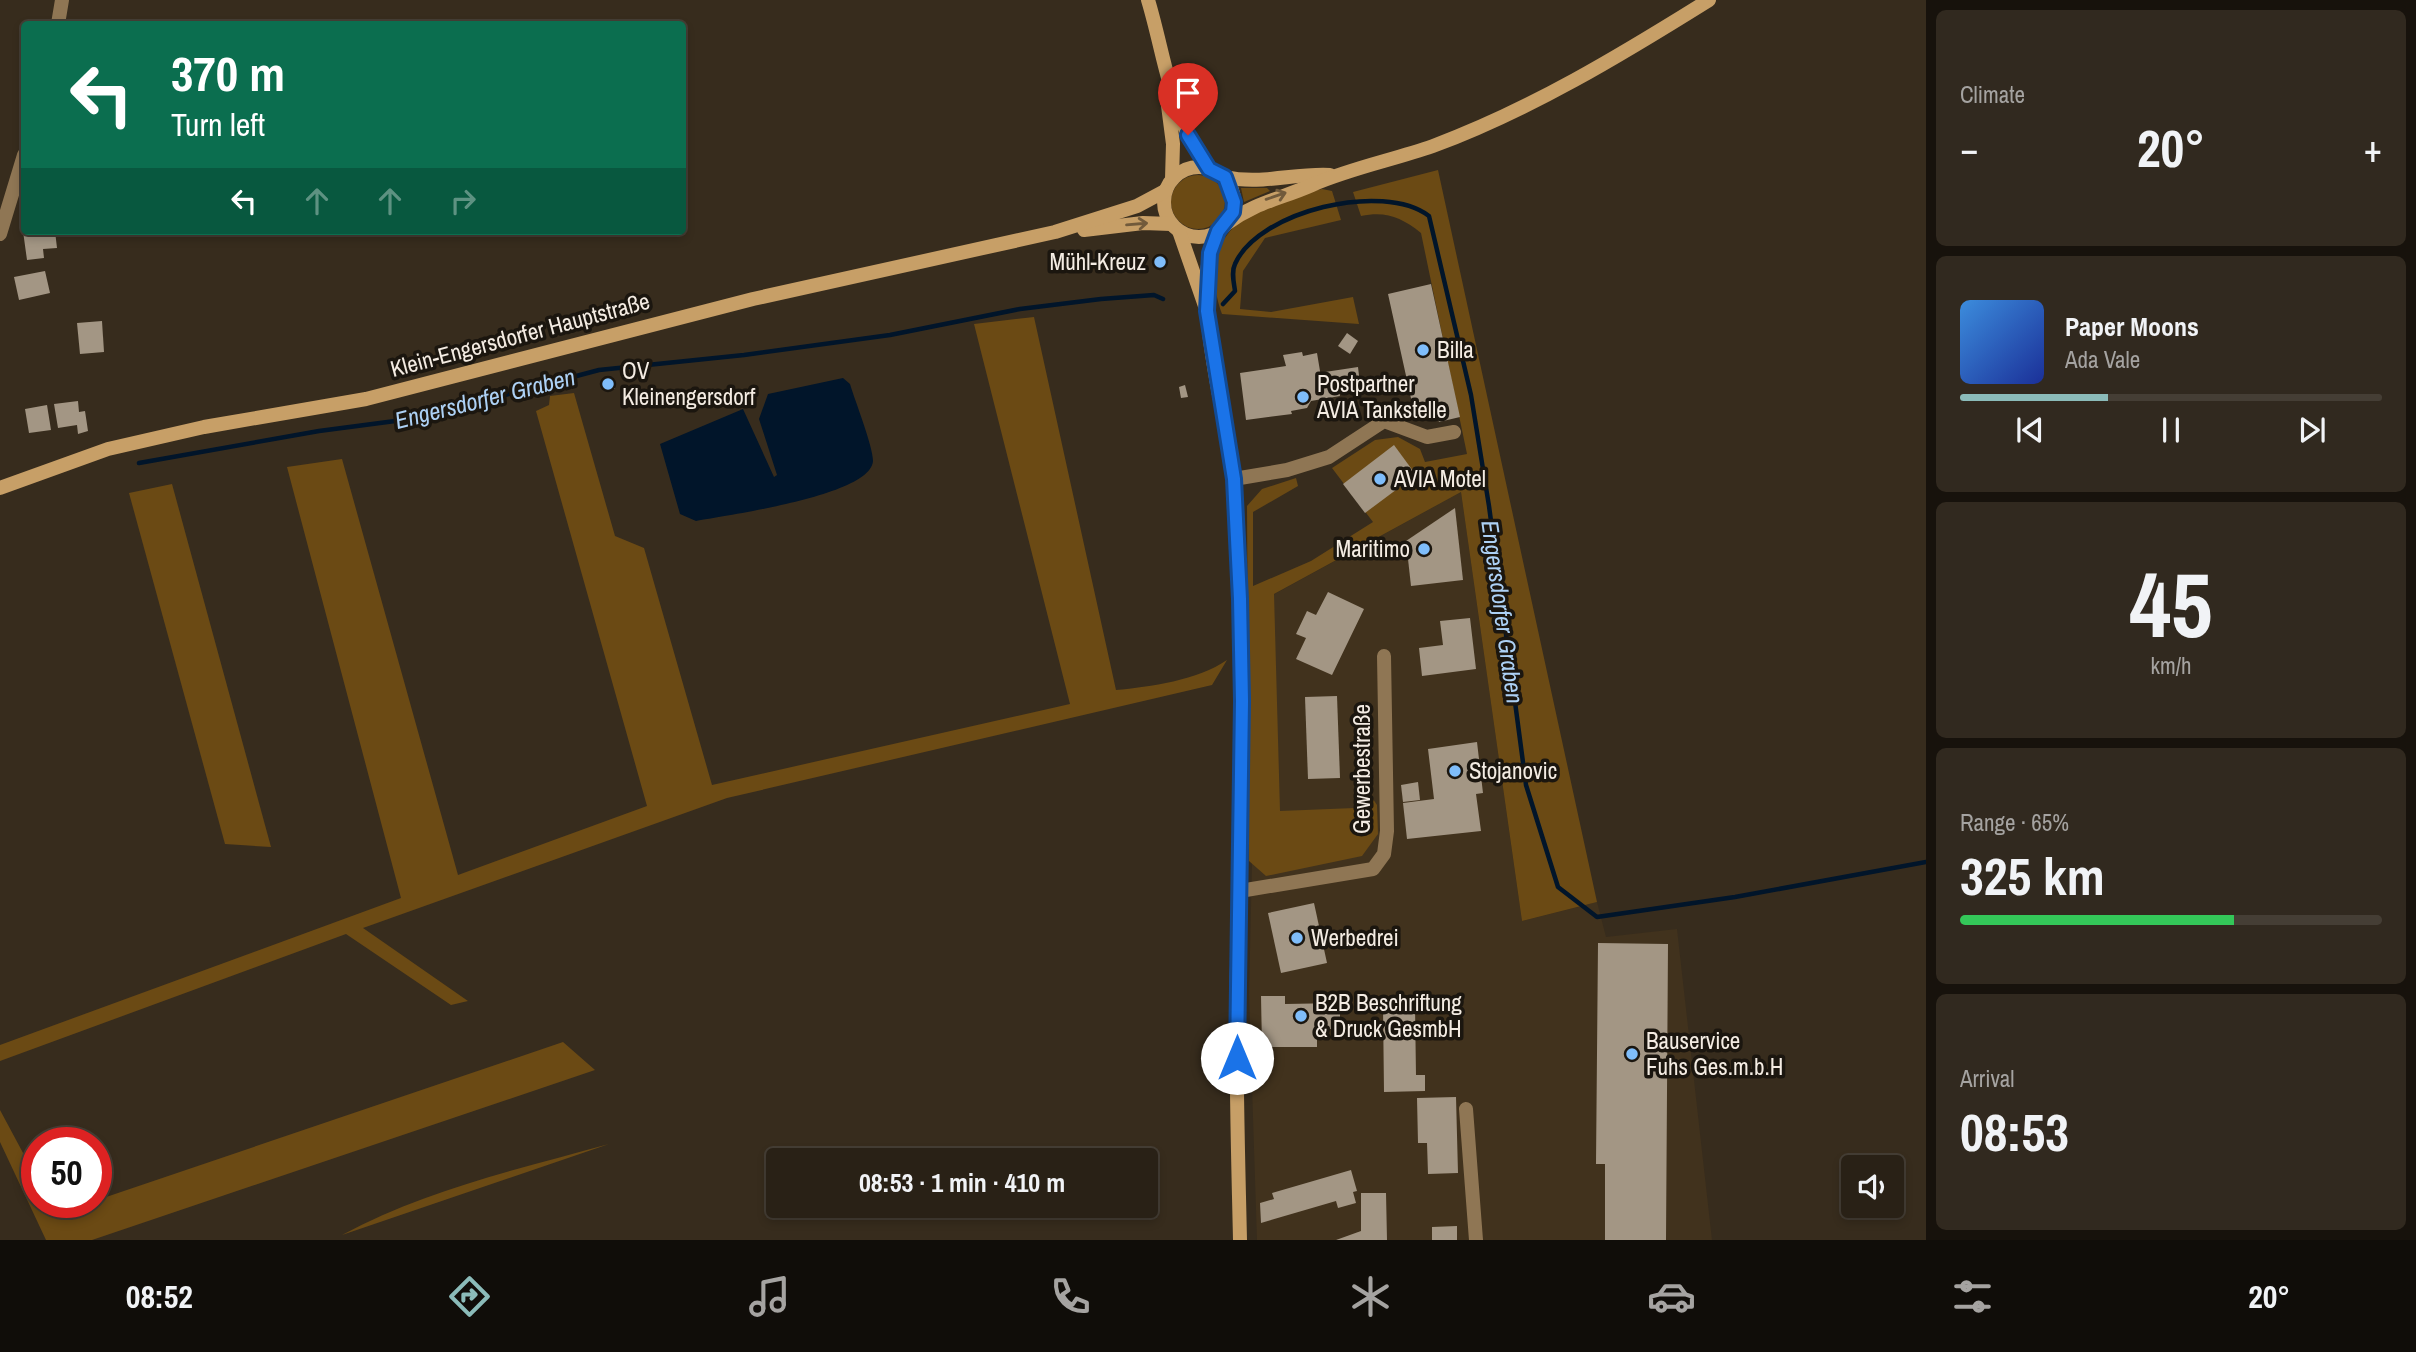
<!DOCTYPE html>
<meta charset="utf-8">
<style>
:root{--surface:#292116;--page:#31291f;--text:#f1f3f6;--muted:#a5a3a1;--line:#453e35;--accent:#8bbbb9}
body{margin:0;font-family:"Archivo Narrow",sans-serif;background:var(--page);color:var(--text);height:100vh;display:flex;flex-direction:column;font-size:26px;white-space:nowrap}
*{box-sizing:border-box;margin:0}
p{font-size:23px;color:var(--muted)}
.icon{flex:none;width:38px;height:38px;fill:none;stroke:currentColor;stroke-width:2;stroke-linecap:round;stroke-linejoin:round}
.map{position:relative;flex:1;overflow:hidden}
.sheet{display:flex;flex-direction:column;gap:10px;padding:10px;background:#17120c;width:490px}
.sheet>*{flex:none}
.banner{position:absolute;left:21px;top:21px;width:665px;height:214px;border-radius:7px;box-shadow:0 4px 10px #0003,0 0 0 2px var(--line);background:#0b6e4f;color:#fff;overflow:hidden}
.tools{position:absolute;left:1841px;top:1155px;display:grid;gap:14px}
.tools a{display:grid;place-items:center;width:63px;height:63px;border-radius:7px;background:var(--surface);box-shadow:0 4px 10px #0003,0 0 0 2px var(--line);font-size:35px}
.speed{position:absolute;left:21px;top:1127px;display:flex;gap:14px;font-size:35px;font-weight:700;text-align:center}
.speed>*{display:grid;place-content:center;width:91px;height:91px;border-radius:50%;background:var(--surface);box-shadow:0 4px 10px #0003,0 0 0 2px var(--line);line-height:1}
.speed .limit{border:10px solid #d22;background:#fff;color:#111}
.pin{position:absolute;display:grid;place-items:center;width:60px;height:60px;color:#fff;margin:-72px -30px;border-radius:50% 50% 50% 0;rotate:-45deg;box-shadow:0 0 7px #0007}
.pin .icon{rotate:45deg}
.me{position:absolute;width:77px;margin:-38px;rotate:0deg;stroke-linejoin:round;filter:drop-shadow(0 0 5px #0008)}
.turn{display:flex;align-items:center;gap:24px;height:147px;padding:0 35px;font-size:32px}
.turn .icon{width:91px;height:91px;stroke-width:2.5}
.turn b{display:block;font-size:49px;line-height:60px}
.lanes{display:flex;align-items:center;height:66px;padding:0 35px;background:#0003;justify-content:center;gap:35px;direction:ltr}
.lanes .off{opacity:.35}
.big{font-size:52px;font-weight:700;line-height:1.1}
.sheet .card{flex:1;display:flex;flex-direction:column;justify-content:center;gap:10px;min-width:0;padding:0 24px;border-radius:10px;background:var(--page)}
.sheet .dial{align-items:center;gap:0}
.dial b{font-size:91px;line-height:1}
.song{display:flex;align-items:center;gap:21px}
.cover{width:84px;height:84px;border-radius:10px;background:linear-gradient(135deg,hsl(210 70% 55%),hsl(230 70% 35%))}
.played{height:7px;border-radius:4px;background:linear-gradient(90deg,var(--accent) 35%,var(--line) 35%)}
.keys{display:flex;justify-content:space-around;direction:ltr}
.heat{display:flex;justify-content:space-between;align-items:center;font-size:38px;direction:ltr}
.charge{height:10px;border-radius:5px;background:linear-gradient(90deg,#34c759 65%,var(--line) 0)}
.trip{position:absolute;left:766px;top:1148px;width:392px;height:70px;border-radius:7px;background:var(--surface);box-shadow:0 4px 10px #0003,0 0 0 2px var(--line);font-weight:700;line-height:70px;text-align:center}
.dock{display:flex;height:112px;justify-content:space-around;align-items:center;background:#100d09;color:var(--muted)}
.dock .icon{width:49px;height:49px}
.dock .current{color:var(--accent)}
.dock b{font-size:32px;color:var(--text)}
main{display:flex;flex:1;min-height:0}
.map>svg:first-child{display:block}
.built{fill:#41321d}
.green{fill:#6b4a14}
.water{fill:#01152a}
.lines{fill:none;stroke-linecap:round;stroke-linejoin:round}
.stream{stroke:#01152a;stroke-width:4.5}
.building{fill:#a39684}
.street{stroke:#8f7654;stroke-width:14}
.secondary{stroke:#c79f67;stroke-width:14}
.oneway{stroke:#715a3b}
.route-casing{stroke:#114b97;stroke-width:18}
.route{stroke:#1a73e8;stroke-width:12}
.poi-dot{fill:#7fbdfa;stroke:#1b160f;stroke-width:2.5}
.labels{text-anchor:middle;stroke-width:7;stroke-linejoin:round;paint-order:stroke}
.poi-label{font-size:23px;fill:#f4ece3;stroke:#1b160f;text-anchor:start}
.street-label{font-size:23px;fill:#f4ece3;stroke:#1b160f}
.water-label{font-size:24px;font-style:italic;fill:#add1f5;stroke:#1b160f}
</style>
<main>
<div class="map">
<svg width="1926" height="1240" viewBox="0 0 1926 1240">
<rect width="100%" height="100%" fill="#372c1d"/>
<path class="built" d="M1461,492l61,429 75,-19 9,35 71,-8 35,311h-455l-8,-245 9,-392z"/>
<g class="green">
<path d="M1438,170l159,732 -75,19 -61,-429 -187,102 6,217 75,-3 1,-11 15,-1 6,9 1,29 -16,22 -96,20 -17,-15 -2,-355 15,-17 34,-11 2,8 -45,26v74l58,-25 62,-39 -41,-54 43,-28 23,-3 22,12 5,13 42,-8 -46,-221c-20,-16 -35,-22 -60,-17l-8,-24z"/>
<circle cx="1198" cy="202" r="27"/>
<path d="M1241,188h26l3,3 -26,11z"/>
<path d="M1322,189l10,2 9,29 -76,18 -22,33 -3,38 31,3 82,-15 6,27 -137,-10c-29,-81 29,-111 100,-125z"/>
<path d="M1034,317l82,373c34,-3 82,-10 111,-30l-15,25 -485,113 -364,130 105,73 -17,4 -105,-71 -346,127v-16l401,-147 -114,-431 55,-8 116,416 189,-69 -111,-395 13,-6 1,-9 24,-3 41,143 29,12 68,237 358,-81 -96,-380z"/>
<path d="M172,484l99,363 -46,-3 -96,-351z"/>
<path d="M563,1042l32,28 -503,170h-46l-46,-98v-32l37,69v23h12l7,12z"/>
<path d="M609,1144l-267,91c83,-45 177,-66 267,-91z"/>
</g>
<path class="water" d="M843,378l7,6c5,17 23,62 23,77 -2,35 -147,54 -177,60l-16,-7 -20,-70 83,-35 31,68 3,-2 -18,-56 9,-25z"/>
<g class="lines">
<g class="stream">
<path d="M1223,304l12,-13c-1,-8 -4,-19 0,-27 23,-53 148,-83 194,-48l42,179 18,111 37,279 32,102 39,30 138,-20 191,-35"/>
<path d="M139,463l180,-32 99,-13 181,-48 145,-15 146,-20 130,-26 81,-10 53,-4 9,4"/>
</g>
</g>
<g class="building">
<path d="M23,231h32l2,17 -14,1 1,9 -17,2z"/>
<path d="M45,271l5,22 -31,7 -5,-23z"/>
<path d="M1431,284l29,133 -21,5 -4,-15 -21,5 -26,-118z"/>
<path d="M102,321l2,31 -24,2 -3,-31z"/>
<path d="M1347,333l11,8 -8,13 -12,-8z"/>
<path d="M1302,352l1,4 14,-3 4,24 4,-1v-4l33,-5 2,17 -22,3 2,9 -29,5 -4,7 -16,3 1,3 -46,6 -6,-47 46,-7 -3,-11z"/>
<path d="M614,379l1,10h-13v-9z"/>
<path d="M1185,385l3,12 -7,1 -2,-11z"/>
<path d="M78,401l1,11 6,-1 3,20 -10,3 -1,-9 -19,3 -4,-24z"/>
<path d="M47,405l4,25 -22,3 -4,-24z"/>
<path d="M1394,445l22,30 -51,38 -22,-29z"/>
<path d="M1455,508l8,72 -52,6 -5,-45z"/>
<path d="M1328,592l36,17 -32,66 -36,-16 10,-21 -10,-4 11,-23 9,4z"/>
<path d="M1470,618l6,51 -54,7 -3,-28 24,-3 -3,-24z"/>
<path d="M1337,696l3,82 -32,1 -3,-82z"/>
<path d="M1477,742l6,51 -7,1 5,37 -74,8 -4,-36 31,-4 -6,-50z"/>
<path d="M1418,782l2,18 -17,2 -2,-17z"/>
<path d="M1314,903l13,60 -46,10 -13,-60z"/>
<path d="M1598,943l70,1 -2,296h-61v-76h-9z"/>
<path d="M1261,996h24v8l55,-1v26h-23v18h-55z"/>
<path d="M1415,1006l1,69h9v16l-41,1 -1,-85z"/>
<path d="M1456,1097l2,76 -30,1 -1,-31h-9l-1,-45z"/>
<path d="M1351,1170l6,21 -4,1 3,11 -18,5 -2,-7 -75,22 -1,-20 14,-4 -2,-6z"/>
<path d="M1361,1193h25l1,47h-51l25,-9z"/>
<path d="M1457,1226v14h-25v-13z"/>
</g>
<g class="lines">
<g class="street">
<path d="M58,24l4,-24"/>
<path d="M0,234l24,-79"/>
<path d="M1234,479l53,-9 42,-13 55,-36 43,16 27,-5"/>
<path d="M1240,891l133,-22 11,-15 3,-23 -3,-175"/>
<path d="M1466,1109l10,131"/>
</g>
<g class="secondary">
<path d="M1148,0c17,56 23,122 61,168"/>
<path d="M1166,90l7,54 -1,35"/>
<circle cx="1199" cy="202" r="35"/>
<path d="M1225,177c36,8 69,-4 105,-2"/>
<path d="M1226,224c30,-22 54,-25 86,-39 39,-17 81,-25 121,-39 97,-36 188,-91 276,-146"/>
<path d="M1084,230l59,-7 28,1"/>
<path d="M1179,231l26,75"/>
<path d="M1218,231c-32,60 11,187 16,255 12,160 6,319 3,480 -2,91 1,183 3,274"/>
<path d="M0,488l108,-39 96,-22 162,-28 387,-100 302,-67 82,-26 28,-15"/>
</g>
</g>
<defs><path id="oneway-shaft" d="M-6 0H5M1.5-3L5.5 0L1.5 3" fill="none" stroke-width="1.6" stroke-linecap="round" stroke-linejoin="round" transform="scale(1.75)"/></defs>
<g class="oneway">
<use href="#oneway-shaft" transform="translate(1276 196) rotate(-19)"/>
<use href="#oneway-shaft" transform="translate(1137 224) rotate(-5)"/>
</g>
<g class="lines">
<g class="route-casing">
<path id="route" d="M1188,135l21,34 16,8 9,25 -1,10 -15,19 -8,22 -3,58 27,168 6,120 2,102 -5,357"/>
</g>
<use href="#route" class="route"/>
</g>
<g class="poi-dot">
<circle cx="1160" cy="262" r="7"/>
<circle cx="1423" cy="350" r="7"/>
<circle cx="608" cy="384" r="7"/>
<circle cx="1303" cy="397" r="7"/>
<circle cx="1380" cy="479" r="7"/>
<circle cx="1424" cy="549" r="7"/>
<circle cx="1455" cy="771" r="7"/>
<circle cx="1297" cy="938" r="7"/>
<circle cx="1301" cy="1016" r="7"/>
<circle cx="1632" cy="1054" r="7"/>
</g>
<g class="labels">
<g class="poi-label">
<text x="1146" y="270" text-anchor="end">Mühl-Kreuz</text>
<text x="1437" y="358">Billa</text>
<text x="622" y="379">OV<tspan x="622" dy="26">Kleinengersdorf</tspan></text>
<text x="1317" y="392">Postpartner<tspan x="1317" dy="26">AVIA Tankstelle</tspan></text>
<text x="1394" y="487">AVIA Motel</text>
<text x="1410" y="557" text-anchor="end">Maritimo</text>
<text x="1469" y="779">Stojanovic</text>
<text x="1311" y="946">Werbedrei</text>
<text x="1315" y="1011">B2B Beschriftung<tspan x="1315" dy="26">&amp; Druck GesmbH</tspan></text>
<text x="1646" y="1049">Bauservice<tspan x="1646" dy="26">Fuhs Ges.m.b.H</tspan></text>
</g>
<g class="street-label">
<text transform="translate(520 335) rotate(-15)" y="8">Klein-Engersdorfer Hauptstraße</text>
<text transform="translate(1362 769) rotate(-90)" y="8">Gewerbestraße</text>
</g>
<g class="water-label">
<text transform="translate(485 399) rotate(-14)" y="8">Engersdorfer Graben</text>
<text transform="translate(1502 612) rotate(82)" y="8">Engersdorfer Graben</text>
</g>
</g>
</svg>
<div class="tools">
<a><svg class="icon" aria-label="sound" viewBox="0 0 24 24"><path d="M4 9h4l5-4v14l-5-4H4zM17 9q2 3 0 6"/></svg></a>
</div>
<div class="speed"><div class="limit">50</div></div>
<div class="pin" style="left:1188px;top:135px;background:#d93025"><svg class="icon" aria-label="arrive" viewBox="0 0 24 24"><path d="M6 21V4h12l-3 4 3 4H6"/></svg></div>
<svg class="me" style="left:1237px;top:1058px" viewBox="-20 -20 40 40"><circle r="19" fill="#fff"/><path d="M0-13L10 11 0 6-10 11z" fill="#1a73e8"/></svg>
<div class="trip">08:53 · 1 min · 410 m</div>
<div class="banner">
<div class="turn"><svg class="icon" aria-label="left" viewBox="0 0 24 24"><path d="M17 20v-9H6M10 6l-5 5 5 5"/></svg><div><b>370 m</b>Turn left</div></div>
<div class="lanes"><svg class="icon" aria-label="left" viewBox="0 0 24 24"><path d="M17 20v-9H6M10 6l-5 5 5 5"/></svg><svg class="icon off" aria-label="ahead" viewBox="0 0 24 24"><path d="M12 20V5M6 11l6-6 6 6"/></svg><svg class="icon off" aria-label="ahead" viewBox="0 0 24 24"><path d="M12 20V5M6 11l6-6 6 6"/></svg><svg class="icon off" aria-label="right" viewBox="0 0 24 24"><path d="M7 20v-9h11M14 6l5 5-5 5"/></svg></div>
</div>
</div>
<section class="sheet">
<div class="card"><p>Climate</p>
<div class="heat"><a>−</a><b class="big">20°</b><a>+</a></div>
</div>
<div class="card">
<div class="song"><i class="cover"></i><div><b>Paper Moons</b><p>Ada Vale</p></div></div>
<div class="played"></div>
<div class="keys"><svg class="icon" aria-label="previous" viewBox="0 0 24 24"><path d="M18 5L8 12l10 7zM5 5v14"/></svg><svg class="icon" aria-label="pause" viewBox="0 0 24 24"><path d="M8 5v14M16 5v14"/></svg><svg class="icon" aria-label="next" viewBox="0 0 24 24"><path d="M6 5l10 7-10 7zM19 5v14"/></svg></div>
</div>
<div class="card dial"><b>45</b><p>km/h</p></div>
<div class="card"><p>Range · 65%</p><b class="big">325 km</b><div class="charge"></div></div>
<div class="card"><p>Arrival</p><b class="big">08:53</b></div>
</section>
</main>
<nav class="dock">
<b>08:52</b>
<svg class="icon current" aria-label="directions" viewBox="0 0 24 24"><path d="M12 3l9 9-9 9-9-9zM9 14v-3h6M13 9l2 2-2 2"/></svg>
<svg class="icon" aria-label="music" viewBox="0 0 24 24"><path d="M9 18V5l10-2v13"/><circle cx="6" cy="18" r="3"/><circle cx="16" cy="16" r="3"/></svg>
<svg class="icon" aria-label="phone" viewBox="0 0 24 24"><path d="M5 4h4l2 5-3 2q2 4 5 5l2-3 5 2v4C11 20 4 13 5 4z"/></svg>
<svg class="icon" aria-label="climate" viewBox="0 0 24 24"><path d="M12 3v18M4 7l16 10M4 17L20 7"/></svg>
<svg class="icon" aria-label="car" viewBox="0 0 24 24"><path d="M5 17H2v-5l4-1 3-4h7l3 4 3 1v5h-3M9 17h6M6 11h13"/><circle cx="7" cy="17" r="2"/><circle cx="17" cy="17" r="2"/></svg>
<svg class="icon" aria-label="filters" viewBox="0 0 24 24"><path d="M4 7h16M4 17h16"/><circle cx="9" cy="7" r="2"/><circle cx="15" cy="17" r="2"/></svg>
<b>20°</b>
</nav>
